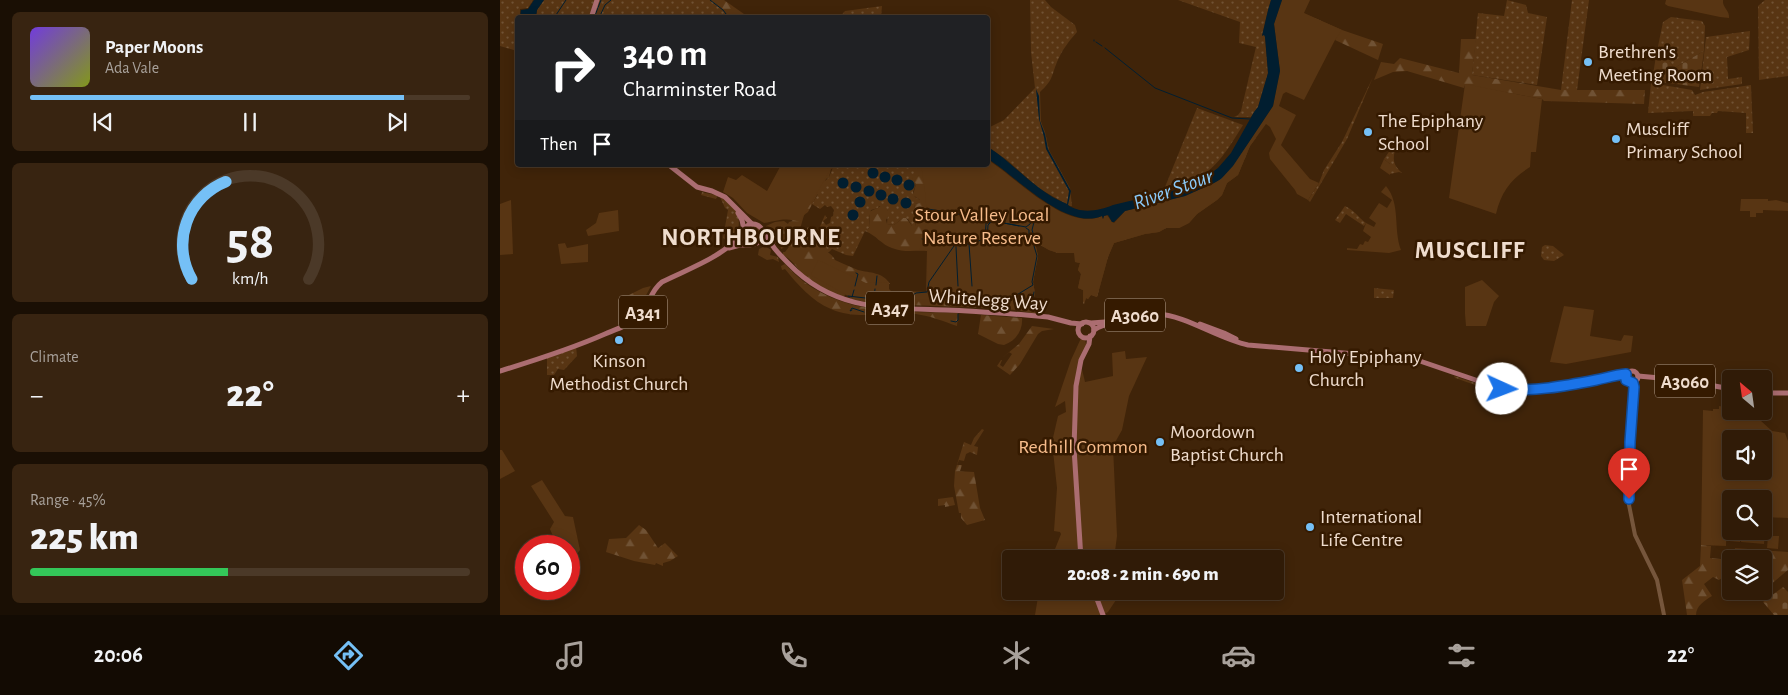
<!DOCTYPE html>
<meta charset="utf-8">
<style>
:root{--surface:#301b07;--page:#382411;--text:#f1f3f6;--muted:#a8a19b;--line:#4b3928;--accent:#75c0f6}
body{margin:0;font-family:"Alegreya Sans",sans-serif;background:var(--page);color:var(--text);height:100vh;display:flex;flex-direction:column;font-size:19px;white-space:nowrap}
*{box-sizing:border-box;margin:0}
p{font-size:16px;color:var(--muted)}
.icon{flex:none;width:28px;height:28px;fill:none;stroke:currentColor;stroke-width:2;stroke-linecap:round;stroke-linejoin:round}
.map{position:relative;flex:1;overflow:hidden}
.side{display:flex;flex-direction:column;gap:12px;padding:12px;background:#1a0f04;width:500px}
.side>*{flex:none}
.guide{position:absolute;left:15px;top:15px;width:475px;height:152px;border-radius:5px;box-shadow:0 2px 12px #0003,0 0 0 1px var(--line);background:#202124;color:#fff;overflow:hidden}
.needle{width:32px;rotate:331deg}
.fabs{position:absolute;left:1222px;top:370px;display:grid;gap:10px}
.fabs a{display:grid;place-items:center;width:50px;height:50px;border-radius:5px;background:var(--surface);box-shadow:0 2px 12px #0003,0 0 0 1px var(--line);font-size:25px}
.speed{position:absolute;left:15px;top:535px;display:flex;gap:10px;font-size:25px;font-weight:700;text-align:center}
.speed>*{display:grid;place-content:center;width:65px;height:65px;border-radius:50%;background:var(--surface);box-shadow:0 2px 12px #0003,0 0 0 1px var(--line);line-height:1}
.speed .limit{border:8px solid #d22;background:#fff;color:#111}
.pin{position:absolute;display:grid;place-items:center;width:42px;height:42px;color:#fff;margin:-51px -21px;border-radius:50% 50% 50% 0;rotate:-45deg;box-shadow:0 0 5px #0007}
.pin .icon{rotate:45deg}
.me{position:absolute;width:55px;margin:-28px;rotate:92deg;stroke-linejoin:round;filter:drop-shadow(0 0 4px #0008)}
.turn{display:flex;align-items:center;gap:18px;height:105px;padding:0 25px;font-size:22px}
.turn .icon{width:65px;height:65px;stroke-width:2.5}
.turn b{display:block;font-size:35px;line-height:42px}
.then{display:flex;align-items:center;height:48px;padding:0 25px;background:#0003;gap:10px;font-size:19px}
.big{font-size:38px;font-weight:800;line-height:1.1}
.side .tile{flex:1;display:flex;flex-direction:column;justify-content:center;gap:8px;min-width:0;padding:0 18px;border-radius:8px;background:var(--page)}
.side .dial{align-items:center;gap:0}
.dial svg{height:130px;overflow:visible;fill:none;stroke:var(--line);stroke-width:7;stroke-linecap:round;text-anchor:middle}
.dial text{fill:var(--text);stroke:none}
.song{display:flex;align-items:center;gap:15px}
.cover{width:60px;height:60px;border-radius:8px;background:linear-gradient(135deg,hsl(260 70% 55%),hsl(70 70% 35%))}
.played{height:5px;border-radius:2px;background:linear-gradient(90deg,var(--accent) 85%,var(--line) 85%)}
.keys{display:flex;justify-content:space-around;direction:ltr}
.heat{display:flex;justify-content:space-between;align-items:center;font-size:28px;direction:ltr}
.charge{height:8px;border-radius:4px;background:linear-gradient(90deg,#34c759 45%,var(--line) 0)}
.trip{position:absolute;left:502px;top:550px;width:282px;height:50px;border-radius:5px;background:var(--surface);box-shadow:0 2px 12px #0003,0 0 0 1px var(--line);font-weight:800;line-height:50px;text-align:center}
.tabs{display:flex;height:80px;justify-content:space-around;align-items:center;background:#130b03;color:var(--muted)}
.tabs .icon{width:35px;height:35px}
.tabs .on{color:var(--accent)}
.tabs b{font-size:22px;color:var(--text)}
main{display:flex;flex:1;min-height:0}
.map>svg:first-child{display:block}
.grass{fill:url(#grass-dots)}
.forest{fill:url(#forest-firs)}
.cemetery{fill:url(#cemetery-stones)}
.park{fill:#583513;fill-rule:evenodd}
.water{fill:#011e30}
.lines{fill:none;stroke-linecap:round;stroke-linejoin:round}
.stream{stroke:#011e30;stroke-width:1}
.secondary{stroke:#76563c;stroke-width:4}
.primary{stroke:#ab6d71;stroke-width:5}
.route-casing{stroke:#114b97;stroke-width:12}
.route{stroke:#1a73e8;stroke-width:9}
.poi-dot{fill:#75c0f6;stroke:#351a00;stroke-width:2}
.labels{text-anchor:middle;stroke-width:5;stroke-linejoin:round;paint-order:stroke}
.shield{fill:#351a00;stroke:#b7a290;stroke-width:1}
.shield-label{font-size:19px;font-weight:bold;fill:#efdccd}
.poi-label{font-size:20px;fill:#efdccd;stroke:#351a00;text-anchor:start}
.park-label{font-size:20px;fill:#f7bc8b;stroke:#351a00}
.street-label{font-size:20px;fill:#efdccd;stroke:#351a00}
.water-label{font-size:21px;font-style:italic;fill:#8bcbfa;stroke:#351a00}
.district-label{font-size:25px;font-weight:bold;letter-spacing:1px;fill:#efdccd;stroke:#351a00}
</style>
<main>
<section class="side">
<div class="tile">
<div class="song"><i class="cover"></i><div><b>Paper Moons</b><p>Ada Vale</p></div></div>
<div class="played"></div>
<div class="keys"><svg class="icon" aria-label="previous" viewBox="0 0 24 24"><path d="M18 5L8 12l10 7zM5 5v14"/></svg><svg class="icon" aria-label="pause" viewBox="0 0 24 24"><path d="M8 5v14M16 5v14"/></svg><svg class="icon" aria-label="next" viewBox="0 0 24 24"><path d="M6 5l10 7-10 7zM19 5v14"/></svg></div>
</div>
<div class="tile dial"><svg viewBox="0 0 100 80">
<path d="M14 69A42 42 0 1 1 86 69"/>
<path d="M14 69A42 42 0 0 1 35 9" stroke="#75c0f6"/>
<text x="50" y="56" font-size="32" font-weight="700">58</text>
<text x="50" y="72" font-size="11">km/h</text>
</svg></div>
<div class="tile"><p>Climate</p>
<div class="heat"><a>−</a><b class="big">22°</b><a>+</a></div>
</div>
<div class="tile"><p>Range · 45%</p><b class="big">225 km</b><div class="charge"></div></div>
</section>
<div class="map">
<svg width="1288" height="615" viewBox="0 0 1288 615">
<defs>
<pattern id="grass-dots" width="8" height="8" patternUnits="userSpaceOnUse" patternTransform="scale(1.25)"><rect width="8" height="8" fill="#583513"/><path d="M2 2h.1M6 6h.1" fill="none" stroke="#705234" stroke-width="1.8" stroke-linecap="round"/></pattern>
<pattern id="forest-firs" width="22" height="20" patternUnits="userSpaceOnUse" patternTransform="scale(1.25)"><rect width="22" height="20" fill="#583513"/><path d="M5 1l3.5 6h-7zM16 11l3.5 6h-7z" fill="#705234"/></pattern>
<pattern id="cemetery-stones" width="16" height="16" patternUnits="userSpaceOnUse" patternTransform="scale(1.25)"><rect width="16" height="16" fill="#583513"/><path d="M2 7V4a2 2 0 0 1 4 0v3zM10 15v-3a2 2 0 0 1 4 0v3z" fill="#705234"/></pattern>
</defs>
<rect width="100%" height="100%" fill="#402409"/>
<g class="grass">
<path d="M0,0h33l-5,8 -8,1v7l-2,2 -1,33 -17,-5z"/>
<path d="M44,0h51l-6,17 -53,1 1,-8z"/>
<path d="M99,0h111c8,4 15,10 19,17l-136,1z"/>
<path d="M530,0h15l6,7 24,18 2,7c-8,9 -15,18 -20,30 -6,15 -4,18 -17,30l1,30 4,10 4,18 21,38 2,18h-2l-30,-17 -33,-29 -16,-11 -3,-9v-12l16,-8 31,-32 -4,-36z"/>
<path d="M678,0h93c-4,12 -6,24 -9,35h3v2l3,36 -10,34 -7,10h-17l4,-2 3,-4 15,-64 -17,-4 1,-21z"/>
<path d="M1007,0l19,5 2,8 19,4 -10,68 -65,-10 6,-62 26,3z"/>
<path d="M1072,0h17l-12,90h-16z"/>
<path d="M1265,0h23v76l-29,4 -1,-74z"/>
<path d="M382,6l-1,11h-41l5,-6z"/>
<path d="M1171,17l31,4 3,5 -1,25 -30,17 -6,-9 -12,-3 7,-34z"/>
<path d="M1250,31l-1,19 -22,7 1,22 14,-2v7l-42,6 6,-53z"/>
<path d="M873,77l-26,62 -37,63 -2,-2 11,-17 5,-13 18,-28z"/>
<path d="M1151,83l41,7 3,5 8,-3 48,-7 2,48h-7v-20l-28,-2 -1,2h-5l-2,3h-17v-5l-45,2z"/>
<path d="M697,108l46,17c-24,39 -34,54 -80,67z"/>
<path d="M893,146l3,1c-4,12 -3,18 6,26l-3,-1 -9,2v-10l-6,-5z"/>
<path d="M334,165h85l-2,3 2,8 -7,2 4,6 -3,8 2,5 5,3v3l-5,1 -1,6 2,3 -1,13h-3l-4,-7 -5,-1 -9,7 -7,-1 1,-13 -9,-5 -1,2 -7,2 -2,6 1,11 -5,4 -12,25 -7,-1 -14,-6 -3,3h-4l-11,-7v-2h4l-7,-5h-4l-5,-4 5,-1 2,-2 -3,-1 2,-3 10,4 7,-16 2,3 -4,3 3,4 4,-2 1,-6 2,-1 1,-6 -3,-4 -4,1 -2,-2 -5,4 -8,-5 6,-10v-6l11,-11z"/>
<path d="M202,192c6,2 14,2 19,5 20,11 25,33 6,48l-1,-1v-4l-3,-2 5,-28 -3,-2 -5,-11 -3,-1 -1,3 -15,-4z"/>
<path d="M845,206c9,4 13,11 21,17l-2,3 -18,-12 -6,9 -5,-3z"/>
<path d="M254,225l-7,11 2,4 7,1 2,-3h-4l4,-3 -2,-9 3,2 3,6 -4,7 -5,2 -6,-3 -3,-5 3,-7z"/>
<path d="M1045,245l8,1 11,9 -10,6 -10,-1 -3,-4 1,-9z"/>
<path d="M874,288l20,2 -1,8h-19z"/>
<path d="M76,346l1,10 -13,14 -6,-1 -4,6h-7v-18z"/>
<path d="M1102,374l3,1 -59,10 3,-2z"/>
<path d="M954,376l49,16 33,2c-34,4 -50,-6 -81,-16z"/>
</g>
<g class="forest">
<path d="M210,0h14l20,14 9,1 -2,2h-22c-4,-7 -11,-13 -19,-17z"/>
<path d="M803,13l39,17 41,14 -5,16 -43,-20 2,-4z"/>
<path d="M961,39h15l-4,36 89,15h84l-1,14 -100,-3 -2,-2 -77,-14 -1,3 -57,-17 -14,1 -19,8 7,-18 13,2 6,-6 59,15z"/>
<path d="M754,136l2,2 -6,8 -12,29 -11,8 -5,12 -5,5 -20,14 -8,9 -10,5h-13l-7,4 -14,2 -31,9 -6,14 -11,40 -6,-2 -3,4 -2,-1 -2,6 -1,-1v-13l-5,-2 3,-14 -3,-4 2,-7 -5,-1 -1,-9h-16l-9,-3 -14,-8 3,14 -5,26 2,11 -2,8 9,9 -5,4 -20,-4 -47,-3 -94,-3 -25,-5 -2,-5h-3l-3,3c-12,-5 -31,-12 -40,-22 -5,-7 -12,-16 -20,-20v-3h2l4,-5 -2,-1 -6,3 -1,-4 3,-1 1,-4 -8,4c-8,-7 -8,-8 -10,-18l9,-4 9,-1 4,3 1,-2 4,-1 -3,-2 42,-54h2v3l-3,1 -2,8 -3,2 -3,7 -5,2 2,2v2l-3,3 -9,17 -4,3 -4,14 9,3 -6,2c3,5 10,5 16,9h-5l1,2c7,4 16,7 20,15 7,3 15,7 23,10 12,3 25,2 32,14l-20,2 18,2 3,3 35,1 1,-41c-12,-1 -22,2 -35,-3 -10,-3 -16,-13 -27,-17l5,-4 -1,-15 14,-7 5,6 2,-1v3l-4,7 1,4 7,1 9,-7h3l6,8h3l1,-4 -2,-6 2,-3 -2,-3 1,-6 5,-1v-3l-7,-5 3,-11 -4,-5 1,-4 6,1 -4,-6 4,-5h18l103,49 72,10 86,-27 26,-21z"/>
<path d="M254,225l3,2 3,8h-4l-1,3 3,1 -2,2 -7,-1 -3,-6 5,-2 -2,-5z"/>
<path d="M265,246l6,4 -1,5 8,2 1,5 -6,-3 -6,1 -9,-5 1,-6z"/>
<path d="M285,264c46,52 109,47 173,49l-1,13c-14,-5 -27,-10 -41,-12 -28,-3 -58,7 -85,-5 -19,-8 -33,-24 -46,-40l-3,1 -1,-4z"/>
<path d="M151,286l-7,13 -8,-3 -9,4 -2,-3 18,-9z"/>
<path d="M481,315l41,3c1,12 -6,23 -18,27l-6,-1 -20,-10z"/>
<path d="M532,326l22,3 -12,2 -4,3 -18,30 -10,11 -13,-9 4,-6h1l-2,5 3,2 9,-13 -3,-2 -7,6 17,-14z"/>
<path d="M482,429l2,1 -10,16 4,1 -1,8 -7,-3 -4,2 -2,7 -5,-1 -2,5h5l-2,6h-5l9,-29 7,3 3,-7z"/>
<path d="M455,471l19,1 6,36 5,12 -18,5 -6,-7v-5h-2l-5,-27z"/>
<path d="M453,497l2,8 -10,2v-2l-7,1v-7z"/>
<path d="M139,525l7,5 12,18 7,-5 13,13 -8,5 -7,2v3l-7,-3 -1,2 -21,-4 -28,-9 3,-13 17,-1z"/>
<path d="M1201,545l10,1 -1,12 21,2v19l-6,-3 -6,4 -6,-3 -9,7 8,12c-7,4 -16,10 -16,19h-9l-5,-35 18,-14z"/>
<path d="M1235,548l53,4v18l-24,20v-31h-30z"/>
</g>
<g class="cemetery">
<path d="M1204,51l-5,36 -47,-6 4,-25 12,3 6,9z"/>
<path d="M1283,587l5,5v23h-14l-11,-13z"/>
</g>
<g class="park">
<path d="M782,0h28l-6,13 38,17 -7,10 -31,60 -18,-8 -3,2 -4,12 17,9 -15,30 29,34 9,4 -11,17 -11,-6 -2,-4 -25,-31 -1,-6 7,-14 -6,-12 -4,-3 -16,22 -12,29 -11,8 -5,12 -5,5 -20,14 -8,9 -10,5h-13l-7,4 -14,2 -31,9 -6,14 -11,40 -6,-2 -3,4 -2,-1 -2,6 -1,-14 -5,-2 3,-14 -3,-4 2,-7 -5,-1v-9h-17l-9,-3 -14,-8 3,14 -5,26 2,11 -1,5 -69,2 -59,-1 -2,5 -12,-2 -2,-4 -22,2 -20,-4 -37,-21 7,-15 48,23 23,-1v9l38,1 1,-42h-9c13,-24 6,-60 2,-85h67v-5c28,17 78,72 114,56l1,3 1,-3 3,-1 5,7 2,1 11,-12 60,-15 29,-13 7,-4 12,-13 40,-60 7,-35 -6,-47z"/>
<path d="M1166,0h57c-1,8 7,10 6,18l-9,-1 -52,-11 -3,-2z"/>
<path d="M965,84l77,15 -6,53h-5l-1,15c-19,12 -29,25 -34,47l-47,-16z"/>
<path d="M884,159l6,5v11l-10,-7z"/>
<path d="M281,165h52l-33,57c-16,-5 -21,-1 -36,1l-17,-10 -14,-15 -10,-6 5,-15 8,3 6,-5 25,16z"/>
<path d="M886,186c15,18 7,43 15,64l-12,3 -42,-3v-2l10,1 3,-5 3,1 2,-4 3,1 3,-5 -8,-6 3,-8 8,4 2,-4 -7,-5 10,-15 8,5 5,-8 -11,-8z"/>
<path d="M1241,199h27v2l8,-1 12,3v8l-25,-1v3h-7v4h-6v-6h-10z"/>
<path d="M11,200l2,54 -13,1v-51z"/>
<path d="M118,210l1,21 -31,5 -2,-6 10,-7 3,-10z"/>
<path d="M65,243l2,5 21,-4v18l-27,2 -3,-20z"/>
<path d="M982,280l17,16 -5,6 -8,24h-20l-1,-12v-27z"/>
<path d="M1064,306l30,4 -4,26 31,5 3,-6 9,1 -2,16 -65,12 -16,-2z"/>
<path d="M582,336c10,12 -1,15 -1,26 0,6 3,14 4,20l28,-6 -1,-23 13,-2 1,8 21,-2 -18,39 -7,34 -9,16 4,90 -3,23h-63l10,-25 -1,-2 -6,-1 3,-43 -5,-46 6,-26 8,-4 -1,-11 -10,6 16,-47z"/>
<path d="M1219,406l12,2v3l14,1 15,8 12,11 13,2 3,8v77l-23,-1 -1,3v-21h-33v19h-4l-1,28 -25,-1 2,-135 10,1v-2h6zM1231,439h33v32h-33z"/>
<path d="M0,450h2l13,21 -15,8z"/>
<path d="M42,480l23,36 8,1 7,33 -11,14v-18h-12l-7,-17 4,-7 -23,-36z"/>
<path d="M1230,521l1,10h10l-1,11 -11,-1z"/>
<path d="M1264,523h2l-2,21 -23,-2 1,-11h22z"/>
<path d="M1268,536h11l-1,13 -11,-1z"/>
<path d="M539,591h75l2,9 -8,12 -5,3h-68z"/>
</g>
<g class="water">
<path d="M34,0h10l-7,10 -1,7h-16l1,-7 7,-1z"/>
<path d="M771,0h11l-8,24 6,47 -7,35 -40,60 -12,13 -7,4 -29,13 -60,15 -11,11h-2l-4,-7 -4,1 -1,3 -1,-3c-36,15 -86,-40 -114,-57v-12c27,17 48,45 79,57l2,-13 -23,-42 -2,-12 -5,-18 -3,-30 3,7 1,25 5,13 3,15 23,42 -3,14c12,9 31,6 45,0l67,-16 23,-10 15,-11 13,-15 23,-41 4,-5 10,-34 -3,-36 -1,-2 -2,1c3,-12 5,-24 9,-36z"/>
<circle cx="373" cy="173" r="5.5"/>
<circle cx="385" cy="177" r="5.5"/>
<circle cx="397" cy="180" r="5.5"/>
<circle cx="343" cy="183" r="5.5"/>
<circle cx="409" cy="185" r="5.5"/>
<circle cx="356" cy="187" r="5.5"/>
<circle cx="369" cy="191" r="5.5"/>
<circle cx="381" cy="195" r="5.5"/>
<circle cx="393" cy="199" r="5.5"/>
<circle cx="360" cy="202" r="5.5"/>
<circle cx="406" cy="203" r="5.5"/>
<circle cx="353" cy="215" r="5.5"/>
</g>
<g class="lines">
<g class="stream">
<path d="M210,0l13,10 6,8"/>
<path d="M54,18l12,-18"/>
<path d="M94,18l7,-18"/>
<path d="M99,18l6,-13 6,-5"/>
<path d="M594,40v1"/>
<path d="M596,42l6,4"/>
<path d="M605,48l50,40 77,30 18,1"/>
<path d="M428,209l36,6 22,8 12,-1 28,5 4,-3 7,-14 -5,20 3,9 -1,7 3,10 -5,26 1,3 -18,11"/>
<path d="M504,223l15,3"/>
<path d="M526,228l3,2v6l5,6"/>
<path d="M422,239l38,7 22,-6 5,1 1,-16 2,-2"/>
<path d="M485,240l1,-16"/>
<path d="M469,244l3,42"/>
<path d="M456,247l2,39"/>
<path d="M376,285l1,-9"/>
<path d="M355,286l3,-12 -2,-1"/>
<path d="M375,289l-1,10 10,-2 25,1 7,-5 11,-1 2,-10 25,-36"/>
<path d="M348,296l26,3"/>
<path d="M352,297l2,-7"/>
<path d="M526,304l7,-6 1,-6"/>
<path d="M498,306l15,-9"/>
<path d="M352,310l-2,1 2,-3 12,4"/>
<path d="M451,321l5,1 2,-2v-6"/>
</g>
<path class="secondary" d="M1133,383l-3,59 -1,63 6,30 22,45 7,35"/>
<g class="primary">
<path d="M91,18l6,-18"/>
<path d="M169,165l28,22 15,4 13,6 27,27"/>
<path d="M238,213l4,7 2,10"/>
<circle cx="253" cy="234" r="10"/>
<path d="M264,231c6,14 15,23 25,33 45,47 97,44 157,46 26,1 53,3 80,5l22,2 23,6 11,1"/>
<path d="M229,248l11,-3h10"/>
<circle cx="586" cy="330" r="8"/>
<path d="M591,323l14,-1"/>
<path d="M700,324l24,9 12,6"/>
<path d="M594,330c8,-6 19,-7 29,-9 11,-3 23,-8 34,-7 28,1 62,25 91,31l166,14 88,30 19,2 78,-11 19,-3 8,1"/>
<circle cx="1132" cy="377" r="6"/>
<path d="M0,371c36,-11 71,-22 105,-37 12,-5 25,-9 34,-18 11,-10 10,-24 23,-34 28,-14 62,-25 81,-50"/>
<path d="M1138,376l44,4 49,9"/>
<path d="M1264,393h24"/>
<path d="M581,559l-7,-111 2,-62 5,-26 8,-16 1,-8"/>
<path d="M594,591l9,24"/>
</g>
</g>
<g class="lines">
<g class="route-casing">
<path id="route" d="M1002,389c31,3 63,-3 94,-9 10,-2 19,-5 30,-6v6l7,3 1,4 -4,55 -1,57"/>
</g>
<use href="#route" class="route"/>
</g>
<g class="poi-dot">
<circle cx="1088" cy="62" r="5"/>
<circle cx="868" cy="132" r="5"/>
<circle cx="1116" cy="139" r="5"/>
<circle cx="119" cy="340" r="5"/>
<circle cx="799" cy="368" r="5"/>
<circle cx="660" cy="442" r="5"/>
<circle cx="810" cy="527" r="5"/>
</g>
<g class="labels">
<g class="shield">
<rect x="366" y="291.5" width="48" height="33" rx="4"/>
<rect x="119" y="295.5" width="48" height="33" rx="4"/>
<rect x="605" y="298.5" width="60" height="33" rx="4"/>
<rect x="1155" y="364.5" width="60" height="33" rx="4"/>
</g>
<g class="shield-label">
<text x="390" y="315">A347</text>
<text x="143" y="319">A341</text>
<text x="635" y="322">A3060</text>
<text x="1185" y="388">A3060</text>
</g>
<g class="poi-label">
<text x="1098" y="58">Brethren's<tspan x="1098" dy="23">Meeting Room</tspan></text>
<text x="878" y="127">The Epiphany<tspan x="878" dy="23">School</tspan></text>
<text x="1126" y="135">Muscliff<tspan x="1126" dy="23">Primary School</tspan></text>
<text x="809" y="363">Holy Epiphany<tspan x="809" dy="23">Church</tspan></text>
<text x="119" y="367" text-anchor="middle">Kinson<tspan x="119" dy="23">Methodist Church</tspan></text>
<text x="670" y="438">Moordown<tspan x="670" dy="23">Baptist Church</tspan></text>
<text x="820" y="523">International<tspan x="820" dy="23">Life Centre</tspan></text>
</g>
<g class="park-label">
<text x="482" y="221">Stour Valley Local<tspan x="482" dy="23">Nature Reserve</tspan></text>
<text x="583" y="453">Redhill Common</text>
</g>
<g class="street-label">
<text transform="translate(488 299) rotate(4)" y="7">Whitelegg Way</text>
</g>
<g class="water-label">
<text transform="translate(673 189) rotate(-20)" y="7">River Stour</text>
</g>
<g class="district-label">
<text x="251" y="245">NORTHBOURNE</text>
<text x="970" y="258">MUSCLIFF</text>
</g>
</g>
</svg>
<div class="fabs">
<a><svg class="needle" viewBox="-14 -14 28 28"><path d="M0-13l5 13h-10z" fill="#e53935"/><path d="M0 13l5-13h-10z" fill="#a8a19b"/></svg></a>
<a><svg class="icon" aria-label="sound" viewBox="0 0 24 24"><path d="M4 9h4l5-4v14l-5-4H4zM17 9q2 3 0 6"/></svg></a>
<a><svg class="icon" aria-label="search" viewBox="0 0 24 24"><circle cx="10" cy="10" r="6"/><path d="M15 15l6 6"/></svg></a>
<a><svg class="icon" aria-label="layers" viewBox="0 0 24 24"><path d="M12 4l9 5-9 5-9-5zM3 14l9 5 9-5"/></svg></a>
</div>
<div class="speed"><div class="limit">60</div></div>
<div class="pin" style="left:1129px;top:499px;background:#d93025"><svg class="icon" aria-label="arrive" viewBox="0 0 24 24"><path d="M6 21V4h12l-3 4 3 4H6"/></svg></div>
<svg class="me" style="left:1002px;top:389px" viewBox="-20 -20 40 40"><circle r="19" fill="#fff"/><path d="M0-13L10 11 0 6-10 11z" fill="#1a73e8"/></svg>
<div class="trip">20:08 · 2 min · 690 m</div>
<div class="guide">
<div class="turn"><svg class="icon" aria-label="right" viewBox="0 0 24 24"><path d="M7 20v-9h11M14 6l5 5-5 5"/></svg><div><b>340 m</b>Charminster Road</div></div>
<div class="then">Then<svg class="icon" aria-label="arrive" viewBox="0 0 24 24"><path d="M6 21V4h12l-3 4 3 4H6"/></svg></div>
</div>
</div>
</main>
<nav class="tabs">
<b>20:06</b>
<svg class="icon on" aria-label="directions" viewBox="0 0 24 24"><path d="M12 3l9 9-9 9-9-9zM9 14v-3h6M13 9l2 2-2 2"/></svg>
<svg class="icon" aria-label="music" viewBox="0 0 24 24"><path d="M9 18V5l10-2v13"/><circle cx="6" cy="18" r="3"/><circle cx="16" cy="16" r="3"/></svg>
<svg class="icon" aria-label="phone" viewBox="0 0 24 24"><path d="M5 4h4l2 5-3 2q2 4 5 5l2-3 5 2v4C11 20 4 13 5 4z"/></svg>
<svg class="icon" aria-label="climate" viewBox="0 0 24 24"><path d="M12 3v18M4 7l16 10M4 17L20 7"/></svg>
<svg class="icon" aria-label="car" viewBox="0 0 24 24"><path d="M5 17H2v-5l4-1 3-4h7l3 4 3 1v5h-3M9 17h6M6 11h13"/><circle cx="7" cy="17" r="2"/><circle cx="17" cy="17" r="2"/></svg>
<svg class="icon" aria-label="filters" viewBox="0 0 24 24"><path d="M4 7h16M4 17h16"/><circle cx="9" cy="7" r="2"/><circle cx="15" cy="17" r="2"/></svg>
<b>22°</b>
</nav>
